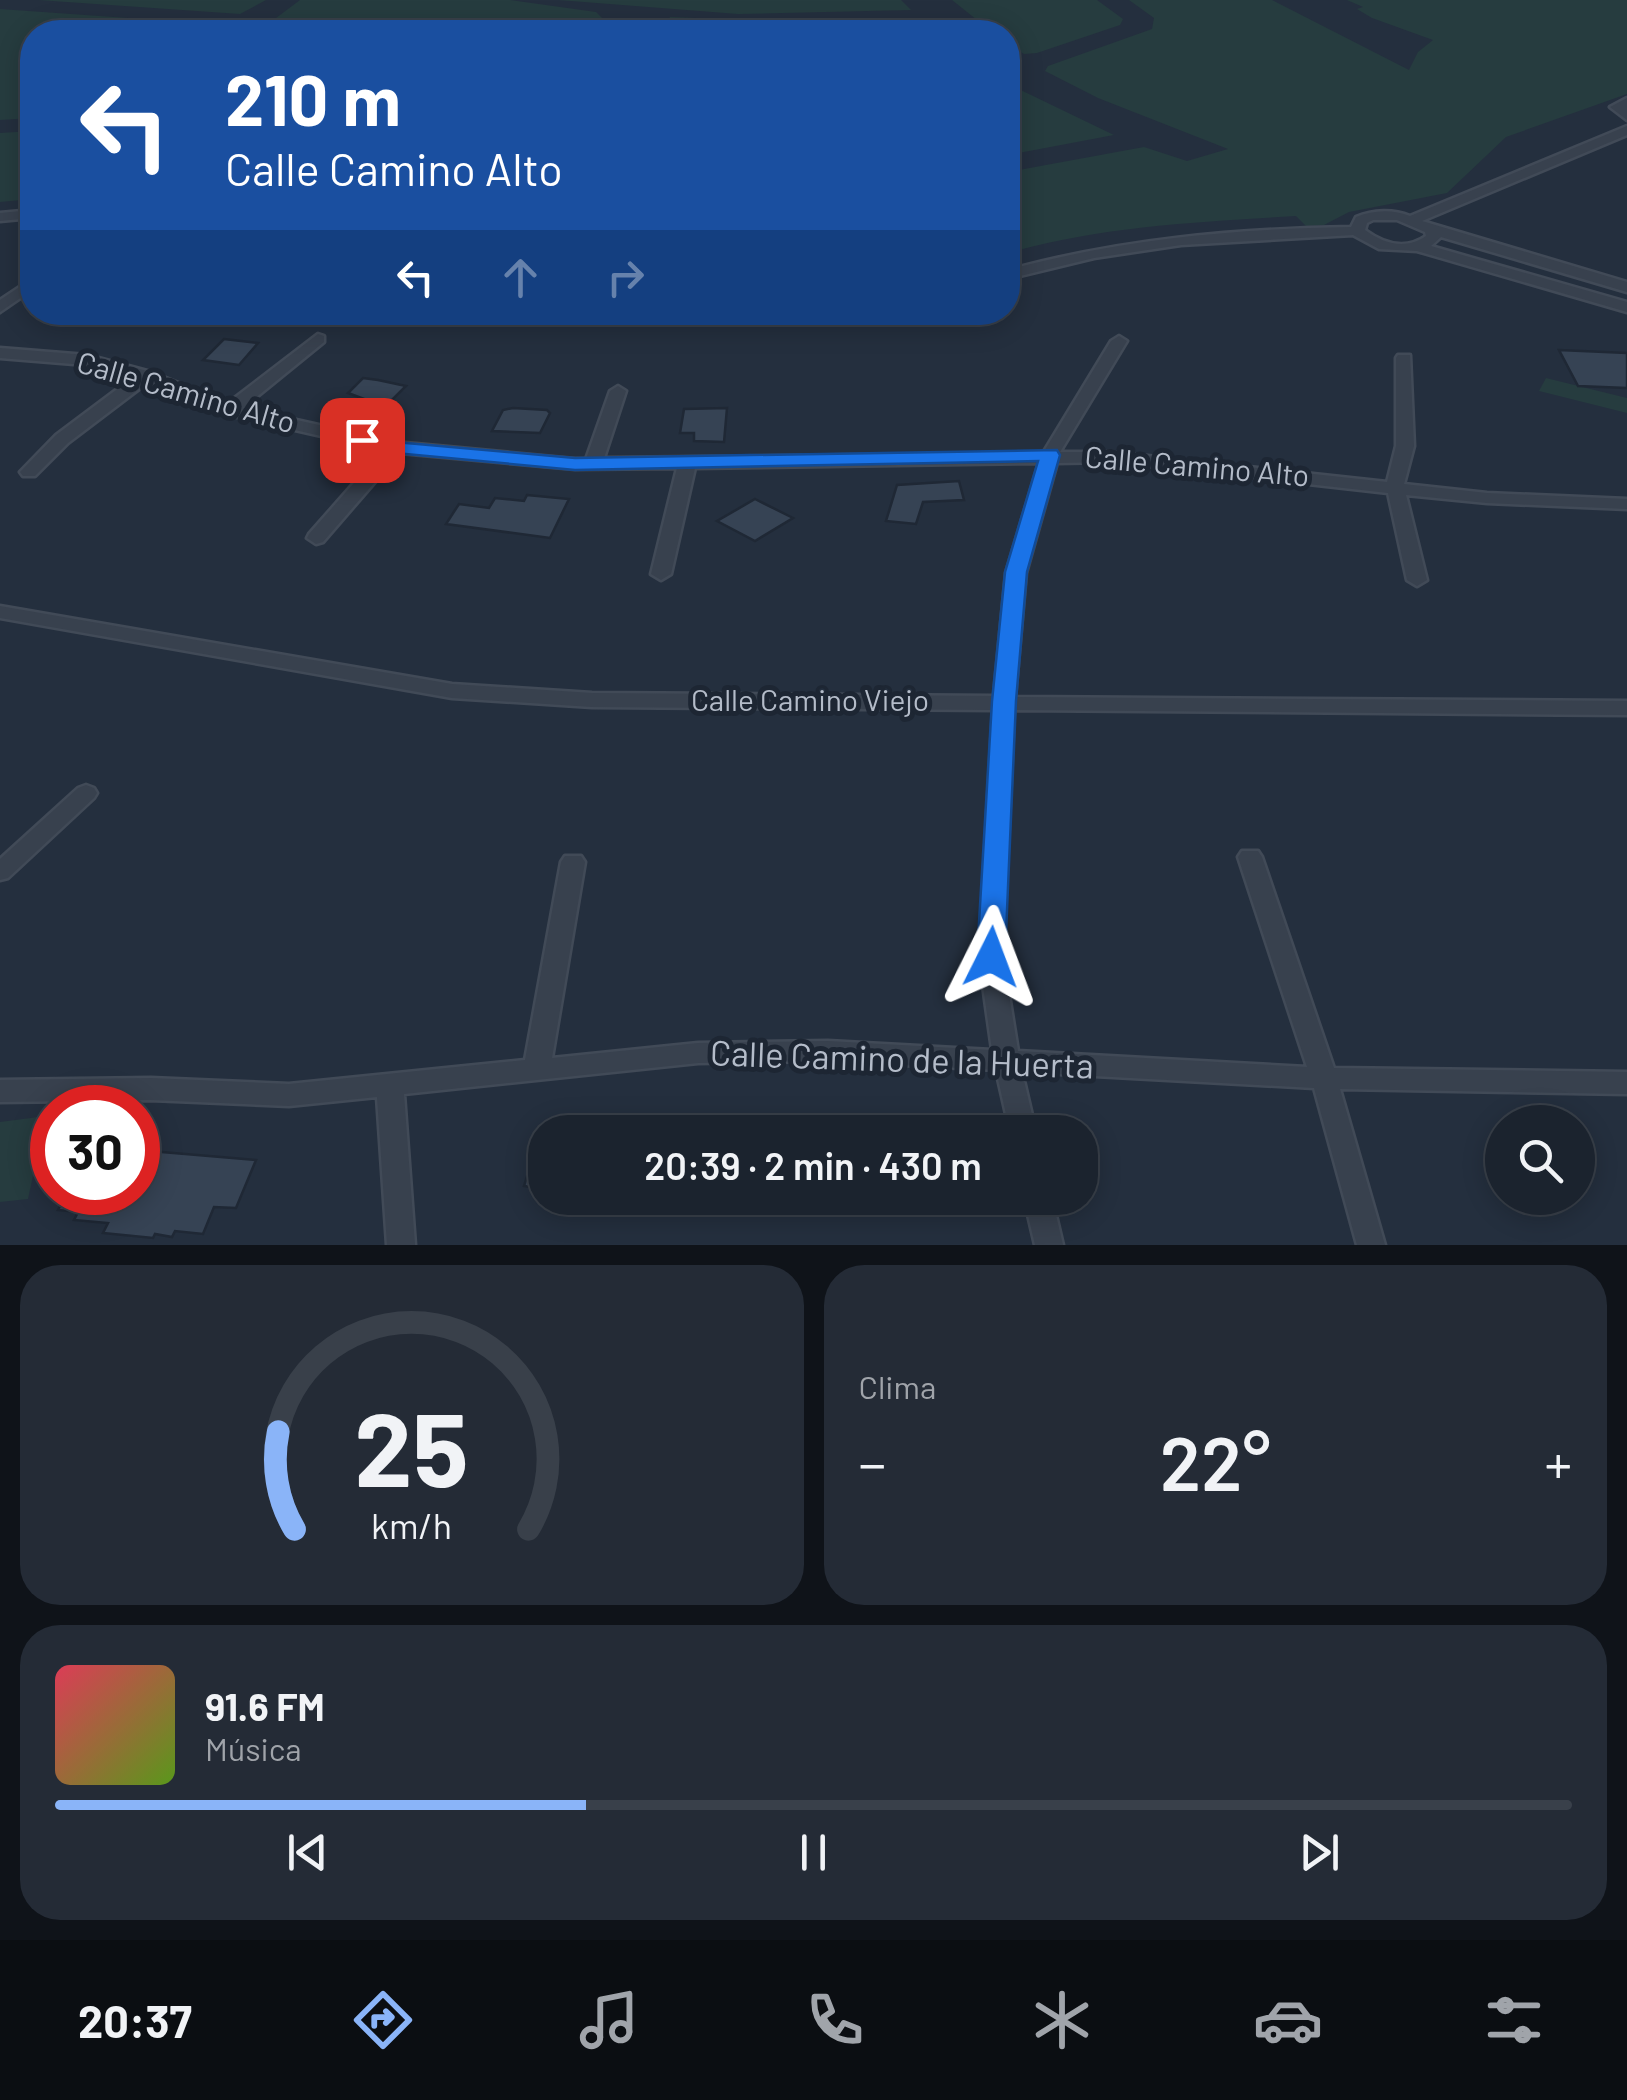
<!DOCTYPE html>
<html lang="es">
<meta charset="utf-8">
<style>
:root{--surface:#1b232e;--page:#242b36;--text:#f1f3f6;--muted:#a0a4aa;--line:#39404a;--accent:#8ab4f8}
body{margin:0;font-family:Barlow,sans-serif;background:var(--page);color:var(--text);height:100vh;display:flex;flex-direction:column;font-size:38px;white-space:nowrap}
*{box-sizing:border-box;margin:0}
p{font-size:32px;color:var(--muted)}
.icon{flex:none;width:55px;height:55px;fill:none;stroke:currentColor;stroke-width:2;stroke-linecap:round;stroke-linejoin:round}
.map{position:relative;height:1245px;overflow:hidden}
.drawer{display:flex;flex-direction:column;gap:20px;padding:20px;background:#0f1319;flex:1}
.drawer>*{flex:none}
.hud{position:absolute;left:20px;top:20px;width:1000px;height:305px;border-radius:40px;box-shadow:0 5px 25px #0003,0 0 0 2px var(--line);background:#1a4fa0;color:#fff;overflow:hidden}
.controls{position:absolute;left:1485px;top:1105px;display:grid;gap:20px}
.controls a{display:grid;place-items:center;width:110px;height:110px;border-radius:50%;background:var(--surface);box-shadow:0 5px 25px #0003,0 0 0 2px var(--line);font-size:50px}
.speed{position:absolute;left:30px;top:1085px;display:flex;gap:20px;font-size:50px;font-weight:700;text-align:center}
.speed>*{display:grid;place-content:center;width:130px;height:130px;border-radius:50%;background:var(--surface);box-shadow:0 5px 25px #0003,0 0 0 2px var(--line);line-height:1}
.speed .limit{border:15px solid #d22;background:#fff;color:#111}
.pin{position:absolute;display:grid;place-items:center;width:85px;height:85px;color:#fff;margin:-42px;border-radius:20px;box-shadow:0 5px 15px #0006}
.me{position:absolute;width:110px;margin:-55px;rotate:3deg;stroke-linejoin:round;filter:drop-shadow(0 0 8px #0008)}
.turn{display:flex;align-items:center;gap:35px;height:210px;padding:0 40px;font-size:45px}
.turn .icon{width:130px;height:130px;stroke-width:2.5}
.turn b{display:block;font-size:70px;line-height:85px}
.lanes{display:flex;align-items:center;height:95px;padding:0 40px;background:#0003;justify-content:center;gap:50px;direction:ltr}
.lanes .off{opacity:.35}
.big{font-size:75px;font-weight:600;line-height:1.1}
.drawer .tile{flex:1;display:flex;flex-direction:column;justify-content:center;gap:15px;min-width:0;padding:0 35px;border-radius:40px;background:var(--page)}
.drawer .dial{align-items:center;gap:0}
.dial svg{height:260px;overflow:visible;fill:none;stroke:var(--line);stroke-width:7;stroke-linecap:round;text-anchor:middle}
.dial text{fill:var(--text);stroke:none}
.song{display:flex;align-items:center;gap:30px}
.cover{width:120px;height:120px;border-radius:15px;background:linear-gradient(135deg,hsl(350 70% 55%),hsl(90 70% 35%))}
.played{height:10px;border-radius:5px;background:linear-gradient(90deg,var(--accent) 35%,var(--line) 35%)}
.keys{display:flex;justify-content:space-around;direction:ltr}
.heat{display:flex;justify-content:space-between;align-items:center;font-size:55px;direction:ltr}
.drawer .tiles{flex:1;display:grid;gap:20px;grid-template-columns:1fr 1fr}
.tile:last-child{grid-column:span 2}
.trip{position:absolute;left:528px;top:1115px;width:570px;height:100px;border-radius:40px;background:var(--surface);box-shadow:0 5px 25px #0003,0 0 0 2px var(--line);font-weight:600;line-height:100px;text-align:center}
.dock{display:flex;height:160px;justify-content:space-around;align-items:center;background:#0b0e12;color:var(--muted)}
.dock .icon{width:70px;height:70px}
.dock .active{color:var(--accent)}
.dock b{font-size:45px;color:var(--text)}
.map>svg:first-child{display:block}
.green{fill:#263c3f}
.building{fill:#364354;stroke:#1f2835;stroke-width:2.5}
.lines{fill:none;stroke-linecap:round;stroke-linejoin:round}
.street-casing{stroke:#414a57;stroke-width:5}
.street{fill:#38414e;fill-rule:evenodd}
.route{fill:#1a73e8;stroke:#114b97;stroke-width:2.5}
.labels{text-anchor:middle;stroke-width:10;stroke-linejoin:round;paint-order:stroke}
.street-label{font-size:30px;fill:#b4bcc9;stroke:#1d2633}
.near-street-label{font-size:35px;fill:#b4bcc9;stroke:#1d2633}
</style>
<div class="map">
<svg width="1627" height="1245" viewBox="0 0 1627 1245">
<rect width="100%" height="100%" fill="#242f3e"/>
<g class="green">
<path d="M38,0h228l-26,14z"/>
<path d="M300,0h210l86,12 20,20h-250l-90,-14z"/>
<path d="M558,0h343l10,10 -173,4z"/>
<path d="M952,0h145l26,19 -3,6 -83,28 -13,1 -16,-10v-12h-16z"/>
<path d="M1129,0h143l137,70 9,-18 15,-12 -61,-22 -15,-9 6,-2 -16,-7h280v94l-121,43 -59,56 -98,19 -25,13 -18,1 -10,-10c-97,6 -194,10 -288,37v-81l136,-25 43,14 41,-12 -130,-51 -53,-27 3,-5 104,-37 2,-11z"/>
<path d="M0,9l227,16 -10,7h-185v86l-32,2z"/>
<path d="M669,17l109,4 139,-3 21,14h-251z"/>
<path d="M1008,84l106,51 -106,20z"/>
<path d="M32,131v68l-32,3v-69z"/>
<path d="M1546,378l81,20v15l-88,-22z"/>
<path d="M46,1116l-18,83 -28,3v-80z"/>
</g>
<g class="building">
<path d="M224,339l34,4 -19,22 -36,-5z"/>
<path d="M1559,350l68,3v35l-49,-2z"/>
<path d="M363,378l15,2 28,6 -16,16h-18l-24,-9z"/>
<path d="M513,408l34,2 3,3 -10,20 -48,-2 11,-21z"/>
<path d="M727,408l-3,34 -30,-1v-8h-14l4,-24z"/>
<path d="M959,481l5,19 -41,2 -7,22 -30,-3 11,-36z"/>
<path d="M527,495l42,4 -19,39 -104,-14 13,-20 30,4 6,-10 29,3z"/>
<path d="M755,499l38,19 -38,23 -38,-20z"/>
<path d="M541,1132l4,1v56l-21,-3z"/>
<path d="M138,1150l118,10 -20,48 -22,-1 -11,27 -28,-3 -3,6 -17,-3 -2,4 -50,-5 5,-10 -34,-3 4,-8 -20,-2 10,-18h70z"/>
</g>
<g class="lines">
<g class="street-casing">
<g id="street">
<path d="M1627,98v22l-17,-13z"/>
<path d="M1627,126v9l-205,86 205,61v10l-186,-55 -10,9 196,56v10l-210,-61 -38,-2 -26,-14 -172,10 -87,13 -86,21v-9c113,-31 226,-41 343,-43l5,-10c17,-7 37,-8 54,-1zM1373,220h24l28,12 1,4c-20,14 -42,8 -61,-6l2,-7z"/>
<path d="M32,210v8l-32,3v-8z"/>
<path d="M27,282l5,2v6l-32,22v-12z"/>
<path d="M724,312h93l-7,5h-79z"/>
<path d="M318,334l6,2v6l-81,66 152,34 180,17h11l24,-68 8,-5 8,5 -22,67 439,-5 68,-112 8,-5 8,5 -67,111h51l276,30 9,-36v-88l2,-3h12l4,91 -10,38 83,9 140,6v10l-140,-6 -81,-8 21,85 -10,6 -10,-6 -19,-87 -277,-31 -54,1 -31,110 -11,124 612,4v14l-613,-5 -11,247 15,94 289,16 -69,-210 4,-6h16l4,6 72,211 293,4v22l-287,-5 45,156h-28l-43,-157 -292,-16 14,60h-26l-14,-62 -168,-9 -130,2 -294,31 11,151h-28l-10,-148 -88,9 -138,-6 -151,2v-22l151,-2 138,6 236,-24 36,-198 4,-6h16l4,6 -33,196 146,-15 130,-2 164,9 -13,-93 14,-247 -401,-3 -140,-9 -452,-80v-12l452,78 140,9 402,3 12,-123 33,-110 -344,5 -24,106 -10,6 -10,-6 26,-106 -102,1 -175,-16 -77,89 -7,2 -9,-6 2,-4 74,-84 -159,-36 -77,-31 -79,60 -33,33h-12l-3,-4 36,-37 76,-57 -46,-13 -86,-7v-10l87,7 64,17 77,31z"/>
<path d="M86,785l8,3 3,5 -3,5 -86,80 -8,2v-21l78,-71z"/>
<path d="M1024,1198h28l11,47h-28z"/>
</g>
</g>
<use href="#street" class="street"/>
</g>
<path class="route" d="M362,434l33,8 180,16 482,-8 3,5 -33,117 -11,129 -11,256 -4,7 -10,3 -10,-3 -4,-7 15,-256 13,-129 33,-111 -463,9 -180,-17 -40,-9v-8z"/>
<g class="labels">
<g class="street-label">
<text transform="translate(186 393) rotate(16)" y="10">Calle Camino Alto</text>
<text transform="translate(1197 467) rotate(5)" y="10">Calle Camino Alto</text>
<text x="810" y="711">Calle Camino Viejo</text>
</g>
<g class="near-street-label">
<text transform="translate(902 1060) rotate(2)" y="12">Calle Camino de la Huerta</text>
</g>
</g>
</svg>
<div class="controls">
<a><svg class="icon" aria-label="search" viewBox="0 0 24 24"><circle cx="10" cy="10" r="6"/><path d="M15 15l6 6"/></svg></a>
</div>
<div class="speed"><div class="limit">30</div></div>
<div class="pin" style="left:362px;top:440px;background:#d93025"><svg class="icon" aria-label="arrive" viewBox="0 0 24 24"><path d="M6 21V4h12l-3 4 3 4H6"/></svg></div>
<svg class="me" style="left:991px;top:957px" viewBox="-20 -20 40 40"><path d="M0-17L14 15 0 8-14 15z" fill="#1a73e8" stroke="#fff" stroke-width="4"/></svg>
<div class="trip">20:39 · 2 min · 430 m</div>
<div class="hud">
<div class="turn"><svg class="icon" aria-label="left" viewBox="0 0 24 24"><path d="M17 20v-9H6M10 6l-5 5 5 5"/></svg><div><b>210 m</b>Calle Camino Alto</div></div>
<div class="lanes"><svg class="icon" aria-label="left" viewBox="0 0 24 24"><path d="M17 20v-9H6M10 6l-5 5 5 5"/></svg><svg class="icon off" aria-label="ahead" viewBox="0 0 24 24"><path d="M12 20V5M6 11l6-6 6 6"/></svg><svg class="icon off" aria-label="right" viewBox="0 0 24 24"><path d="M7 20v-9h11M14 6l5 5-5 5"/></svg></div>
</div>
</div>
<section class="drawer">
<div class="tiles">
<div class="tile dial"><svg viewBox="0 0 100 80">
<path d="M14 69A42 42 0 1 1 86 69"/>
<path d="M14 69A42 42 0 0 1 9 39" stroke="#8ab4f8"/>
<text x="50" y="56" font-size="32" font-weight="700">25</text>
<text x="50" y="72" font-size="11">km/h</text>
</svg></div>
<div class="tile"><p>Clima</p>
<div class="heat"><a>−</a><b class="big">22°</b><a>+</a></div>
</div>
<div class="tile">
<div class="song"><i class="cover"></i><div><b>91.6 FM</b><p>Música</p></div></div>
<div class="played"></div>
<div class="keys"><svg class="icon" aria-label="previous" viewBox="0 0 24 24"><path d="M18 5L8 12l10 7zM5 5v14"/></svg><svg class="icon" aria-label="pause" viewBox="0 0 24 24"><path d="M8 5v14M16 5v14"/></svg><svg class="icon" aria-label="next" viewBox="0 0 24 24"><path d="M6 5l10 7-10 7zM19 5v14"/></svg></div>
</div>
</div>
</section>
<nav class="dock">
<b>20:37</b>
<svg class="icon active" aria-label="directions" viewBox="0 0 24 24"><path d="M12 3l9 9-9 9-9-9zM9 14v-3h6M13 9l2 2-2 2"/></svg>
<svg class="icon" aria-label="music" viewBox="0 0 24 24"><path d="M9 18V5l10-2v13"/><circle cx="6" cy="18" r="3"/><circle cx="16" cy="16" r="3"/></svg>
<svg class="icon" aria-label="phone" viewBox="0 0 24 24"><path d="M5 4h4l2 5-3 2q2 4 5 5l2-3 5 2v4C11 20 4 13 5 4z"/></svg>
<svg class="icon" aria-label="climate" viewBox="0 0 24 24"><path d="M12 3v18M4 7l16 10M4 17L20 7"/></svg>
<svg class="icon" aria-label="car" viewBox="0 0 24 24"><path d="M5 17H2v-5l4-1 3-4h7l3 4 3 1v5h-3M9 17h6M6 11h13"/><circle cx="7" cy="17" r="2"/><circle cx="17" cy="17" r="2"/></svg>
<svg class="icon" aria-label="filters" viewBox="0 0 24 24"><path d="M4 7h16M4 17h16"/><circle cx="9" cy="7" r="2"/><circle cx="15" cy="17" r="2"/></svg>
</nav>
